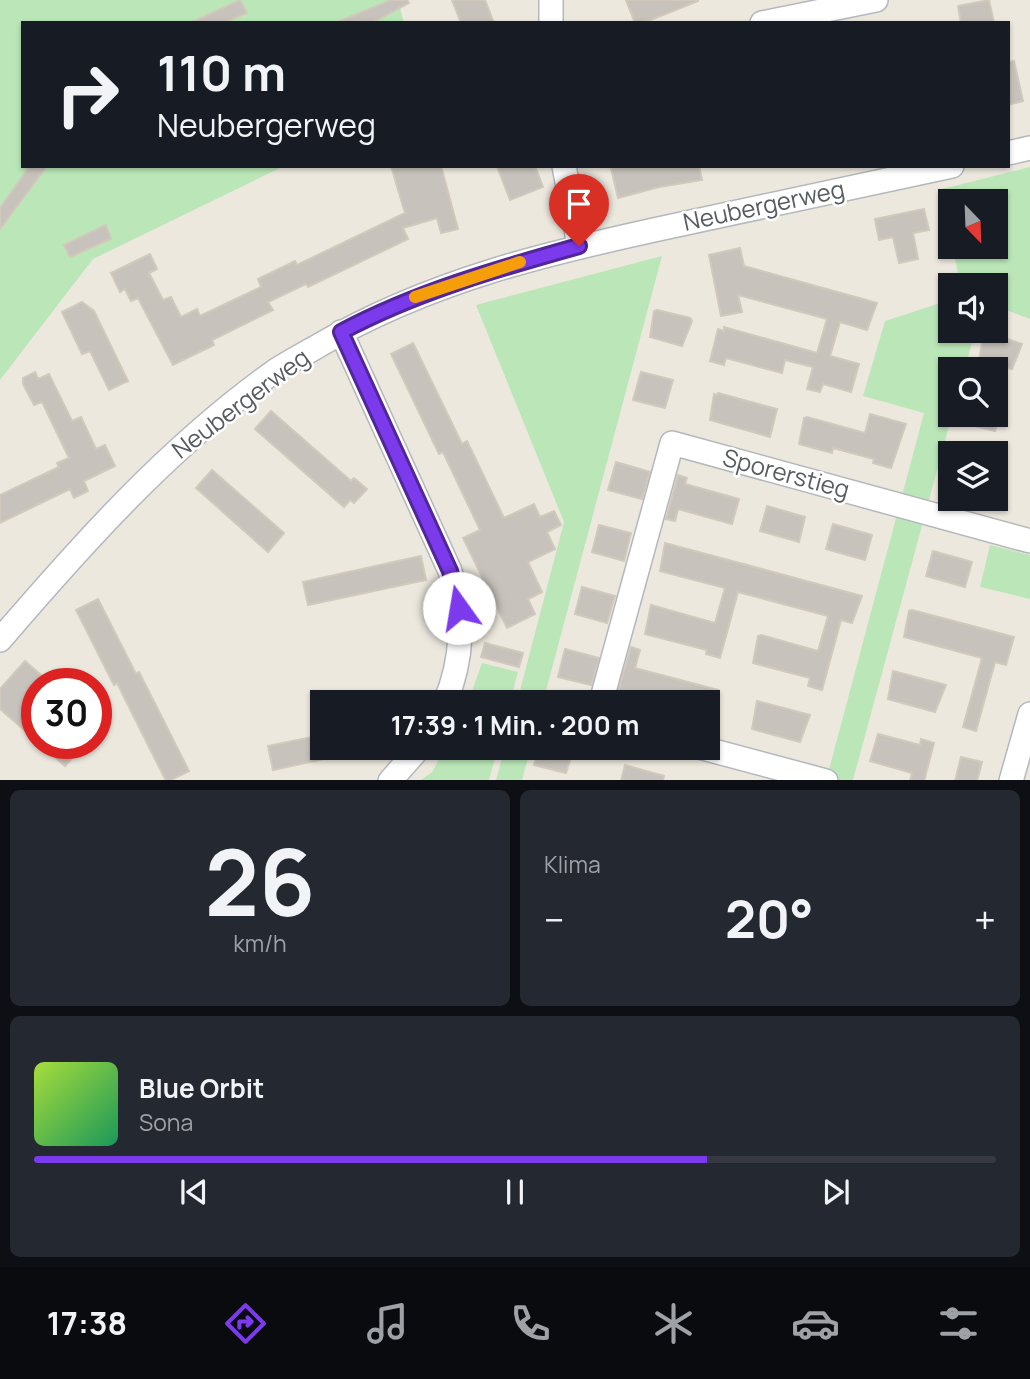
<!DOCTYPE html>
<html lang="de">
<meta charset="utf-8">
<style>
:root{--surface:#171b24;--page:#242831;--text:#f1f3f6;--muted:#9ea1a6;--line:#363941;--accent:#7c3aed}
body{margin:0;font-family:Manrope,sans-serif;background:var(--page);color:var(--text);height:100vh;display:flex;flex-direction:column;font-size:26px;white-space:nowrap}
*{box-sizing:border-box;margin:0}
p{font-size:23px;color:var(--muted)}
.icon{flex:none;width:38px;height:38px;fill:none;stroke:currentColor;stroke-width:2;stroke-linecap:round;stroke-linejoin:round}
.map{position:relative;height:780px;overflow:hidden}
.side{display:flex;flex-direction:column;gap:10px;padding:10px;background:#0d0f14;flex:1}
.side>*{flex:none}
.top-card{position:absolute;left:21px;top:21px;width:989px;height:147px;border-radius:0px;box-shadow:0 2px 5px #0004;background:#171b24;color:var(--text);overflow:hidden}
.needle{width:46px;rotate:157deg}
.controls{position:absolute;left:938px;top:189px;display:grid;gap:14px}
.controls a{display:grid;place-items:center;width:70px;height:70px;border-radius:0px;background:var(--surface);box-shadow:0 2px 5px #0004;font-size:35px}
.speed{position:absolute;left:21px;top:668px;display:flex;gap:14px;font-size:35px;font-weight:700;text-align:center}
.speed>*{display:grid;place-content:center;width:91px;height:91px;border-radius:50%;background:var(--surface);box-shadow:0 2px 5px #0004;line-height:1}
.speed .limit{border:10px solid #d22;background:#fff;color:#111}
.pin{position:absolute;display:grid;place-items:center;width:60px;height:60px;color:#fff;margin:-72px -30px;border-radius:50% 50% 50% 0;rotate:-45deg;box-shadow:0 0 7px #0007}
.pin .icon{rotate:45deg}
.me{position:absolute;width:77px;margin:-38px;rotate:347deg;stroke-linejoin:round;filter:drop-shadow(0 0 5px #0008)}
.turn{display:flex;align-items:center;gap:24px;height:147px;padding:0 21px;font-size:32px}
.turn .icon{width:91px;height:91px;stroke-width:2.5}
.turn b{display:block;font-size:49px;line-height:60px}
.big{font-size:52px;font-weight:700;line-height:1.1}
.side .widget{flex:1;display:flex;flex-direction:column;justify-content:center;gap:10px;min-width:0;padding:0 24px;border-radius:10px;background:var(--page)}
.side .dial{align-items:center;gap:0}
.dial b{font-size:91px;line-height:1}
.song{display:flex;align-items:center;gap:21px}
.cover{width:84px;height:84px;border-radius:10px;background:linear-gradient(135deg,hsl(80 70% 55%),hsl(150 70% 35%))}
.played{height:7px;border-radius:4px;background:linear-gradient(90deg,var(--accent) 70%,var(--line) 70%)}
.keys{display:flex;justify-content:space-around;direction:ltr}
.heat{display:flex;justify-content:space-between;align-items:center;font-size:38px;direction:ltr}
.side .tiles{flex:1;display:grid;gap:10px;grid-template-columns:1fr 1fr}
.widget:last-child{grid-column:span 2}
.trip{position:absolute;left:310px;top:690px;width:410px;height:70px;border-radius:0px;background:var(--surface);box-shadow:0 2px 5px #0004;font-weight:700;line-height:70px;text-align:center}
.tab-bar{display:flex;height:112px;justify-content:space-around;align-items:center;background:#090b0e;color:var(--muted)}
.tab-bar .icon{width:49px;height:49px}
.tab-bar .current{color:var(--accent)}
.tab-bar b{font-size:32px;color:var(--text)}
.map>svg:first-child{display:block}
.green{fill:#bbe7b8}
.building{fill:#c7c2bb;stroke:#d1c9bc;stroke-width:2}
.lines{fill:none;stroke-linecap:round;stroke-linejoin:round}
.minor-casing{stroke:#b4b8bd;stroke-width:26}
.minor{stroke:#fff;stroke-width:23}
.route-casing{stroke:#51269a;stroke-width:18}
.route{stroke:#7c3aed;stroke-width:12}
.slow{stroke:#f59e0b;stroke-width:12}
.labels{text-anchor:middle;stroke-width:5;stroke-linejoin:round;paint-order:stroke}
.street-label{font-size:24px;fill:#575c61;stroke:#fff}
</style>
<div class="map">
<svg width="1030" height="781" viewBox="0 0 1030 781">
<rect width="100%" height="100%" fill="#ece8de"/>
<g class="green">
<path d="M0,0h398l6,23h-381v143h261l-191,93 -93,121z"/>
<path d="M1030,167v152l-34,-13v-21h-36l-7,-38h43v-46h-46v33l-8,-45z"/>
<path d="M662,256l-119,446h-26l47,-180 -88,-217z"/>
<path d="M950,300v31h25l-10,38h-15v46h2l-99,365 -27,1 98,-368 -61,-17 22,-75z"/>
<path d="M990,545l40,10v44l-50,-12z"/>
<path d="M482,663l36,9 -8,30h-42z"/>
<path d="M446,747h52l-9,33h-68l11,-8z"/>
<path d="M505,747h26l-9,33h-26z"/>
</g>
<g class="building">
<path d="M240,0l7,13 -24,10h-33z"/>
<path d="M391,0h16l2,3 -37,20h-37z"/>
<path d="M452,0h33l9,23h-33z"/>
<path d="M626,0h72v1l-55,22h-8z"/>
<path d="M989,0l5,23h-33l-3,-17z"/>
<path d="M1014,61l9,40 -15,4v-43z"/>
<path d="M30,166h17l-47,63v-21z"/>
<path d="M391,166h50l17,63 -17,4 -4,-15 -34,10 5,11 -100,48 -2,-3 -38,18 5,8 -61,30 2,5 -41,20 -35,-67 -7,3 -6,-12 -5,3 -9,-19 39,-19 7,15 -8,4 14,27 8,-3 10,20 16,-8 3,7 61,-29 -3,-8 37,-18 2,4 108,-52z"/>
<path d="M497,166h38l8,21 -33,13z"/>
<path d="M620,166h79l3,14 -43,7 -41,11 -7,-30z"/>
<path d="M924,209l5,21 -16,3 5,26 -19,4 -6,-26 -14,3 -4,-21z"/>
<path d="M106,225l5,14 -41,18 -6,-12z"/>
<path d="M740,248l4,18 133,37 -10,27 -27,-8 -10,34 29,8 -8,28 -28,-8 -3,8 -13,-3 6,-22 -28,-7 -3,13 -56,-15 -2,7 -14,-4 8,-32 6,2v-4l93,26 10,-34 -89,-24 4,17 -21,4 -12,-61z"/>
<path d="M82,302l12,9 34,70 -19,9 -19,-39 -8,3 -20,-42z"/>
<path d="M657,310l33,8 2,3 -10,25 -32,-9 4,-26z"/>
<path d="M987,332l35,12 -10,25 -33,-9 5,-27 3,1z"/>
<path d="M413,343l49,101 5,-3 37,77 30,-14 6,13 14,-6 7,14 -14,7 8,17 -27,13 14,30 -14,7 7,15 -28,14 -44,-90 17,-8 -37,-78 -4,2 -48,-100z"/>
<path d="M35,372l3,7 11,-5 23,47 9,-4 15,32 9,-4 10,21 -31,15 4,10 -14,7 -4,-9 -70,34v-28l59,-28 -2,-4 12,-5 -27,-56 -8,3 -11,-21v-6z"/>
<path d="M641,372l32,8 -8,28 -32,-8z"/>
<path d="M718,393l59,16 -7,28 -60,-17 4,-26 3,1z"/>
<path d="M271,411l80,70 3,-3 13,11 -13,14 -4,-3 -6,7 -89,-78z"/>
<path d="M870,414l36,10 -15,44 -18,-5 1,-4 -41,-11 -1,5 -33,-9 5,-26 3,-1 58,16z"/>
<path d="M953,415h47l-5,16 -43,-11z"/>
<path d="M616,462l34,10 -8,27 -34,-9z"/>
<path d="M212,470l72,63 -16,19 -72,-64z"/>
<path d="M678,475l9,3 -2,6 54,15 -7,25 -54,-15 -3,12 -9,-2z"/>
<path d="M767,506l38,11 -6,25 -39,-11z"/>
<path d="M833,524l39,11 -7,25 -39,-11z"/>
<path d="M599,525l32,8 -7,28 -32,-9z"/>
<path d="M665,543l197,53 -10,27 -11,-3 -19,70 -14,-4 2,-8 -57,-15 5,-27 3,-1 57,16 10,-35 -90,-24 -18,66 -14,-4 1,-4 -62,-16 6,-29 64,18 10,-35 -65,-17z"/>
<path d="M933,551l39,11 -7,25 -39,-11z"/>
<path d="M421,556l5,24 -118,25 -5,-23z"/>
<path d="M582,587l33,9 -8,27 -32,-9z"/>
<path d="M98,599l38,75 3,-2 50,99 -20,10h-3l-49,-98 -3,2 -38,-75z"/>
<path d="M912,610l102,27 -8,28 -11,-3 -19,69 -13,-4 19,-69 -78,-21 5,-26z"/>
<path d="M485,643l38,10 -4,14 -38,-10z"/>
<path d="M631,647l9,3 -5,18 83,22 -3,12h-64l-24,-7 -1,3 -9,-3z"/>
<path d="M565,649l34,9 -8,27 -33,-8z"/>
<path d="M25,661l26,23h-14v57l-37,-32v-20z"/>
<path d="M893,671l53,14 -11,27 -47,-13z"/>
<path d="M757,701l53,14 -10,27 -48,-13z"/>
<path d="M878,734l42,11 1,-6 13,4 -10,38h-14l2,-8 -42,-12z"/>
<path d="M322,735v12h28l1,6 -78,17 -5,-24z"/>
<path d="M40,744h24l12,10 -11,12z"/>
<path d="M539,747h35l-8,26 -32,-8z"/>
<path d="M961,757l21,5 -5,19h-22z"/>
<path d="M625,765l39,11 -1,5h-42z"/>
</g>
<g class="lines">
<g class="minor-casing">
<g id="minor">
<path d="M551,0v23"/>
<path d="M762,23l114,-23"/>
<path d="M1008,153l22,-5"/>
<path d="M564,166l15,79"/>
<path d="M341,332l109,239c15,43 13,89 -5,131"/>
<path d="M0,640c84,-98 170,-194 275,-269 14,-9 29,-17 43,-25 112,-66 233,-94 359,-121 92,-20 184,-39 275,-59"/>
<path d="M601,702l71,-259 358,98"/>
<path d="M699,747l127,34"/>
<path d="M390,781l30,-34"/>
<path d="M1011,781l19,-67"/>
</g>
</g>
<use href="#minor" class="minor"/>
</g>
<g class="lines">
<g class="route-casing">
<path id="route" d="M459,608l-9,-37 -109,-239c75,-40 156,-63 238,-86"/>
</g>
<use href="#route" class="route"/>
<path class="slow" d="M415,297l105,-35"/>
</g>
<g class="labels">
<g class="street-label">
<text transform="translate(764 206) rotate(-12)" y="8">Neubergerweg</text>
<text transform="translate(241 404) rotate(-37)" y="8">Neubergerweg</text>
<text transform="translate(786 474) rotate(15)" y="8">Sporerstieg</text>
</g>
</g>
</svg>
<div class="controls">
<a><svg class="needle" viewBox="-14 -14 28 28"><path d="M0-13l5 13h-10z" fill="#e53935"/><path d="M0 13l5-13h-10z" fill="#9ea1a6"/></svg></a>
<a><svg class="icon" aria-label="sound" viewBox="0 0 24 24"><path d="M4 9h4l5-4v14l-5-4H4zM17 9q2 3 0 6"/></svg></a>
<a><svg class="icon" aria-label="search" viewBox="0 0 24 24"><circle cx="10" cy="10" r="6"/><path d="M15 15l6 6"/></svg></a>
<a><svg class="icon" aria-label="layers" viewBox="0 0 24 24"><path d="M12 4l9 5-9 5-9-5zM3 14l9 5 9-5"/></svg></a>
</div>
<div class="speed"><div class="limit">30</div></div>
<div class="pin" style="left:579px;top:246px;background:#d93025"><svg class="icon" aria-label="arrive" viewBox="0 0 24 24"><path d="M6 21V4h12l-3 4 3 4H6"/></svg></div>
<svg class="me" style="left:459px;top:608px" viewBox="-20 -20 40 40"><circle r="19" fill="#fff"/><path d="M0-13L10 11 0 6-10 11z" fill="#7c3aed"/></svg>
<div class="trip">17:39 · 1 Min. · 200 m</div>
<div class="top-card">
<div class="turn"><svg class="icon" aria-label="right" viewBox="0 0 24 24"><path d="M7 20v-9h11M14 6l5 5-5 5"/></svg><div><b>110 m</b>Neubergerweg</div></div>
</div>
</div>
<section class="side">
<div class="tiles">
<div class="widget dial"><b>26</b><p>km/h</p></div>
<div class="widget"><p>Klima</p>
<div class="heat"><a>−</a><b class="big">20°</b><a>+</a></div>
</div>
<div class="widget">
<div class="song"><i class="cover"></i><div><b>Blue Orbit</b><p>Sona</p></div></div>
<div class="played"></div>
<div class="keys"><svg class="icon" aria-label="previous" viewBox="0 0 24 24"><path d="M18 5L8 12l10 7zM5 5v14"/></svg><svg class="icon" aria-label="pause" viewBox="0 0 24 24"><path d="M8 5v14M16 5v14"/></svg><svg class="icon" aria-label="next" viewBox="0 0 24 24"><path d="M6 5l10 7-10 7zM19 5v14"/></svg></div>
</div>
</div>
</section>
<nav class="tab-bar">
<b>17:38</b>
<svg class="icon current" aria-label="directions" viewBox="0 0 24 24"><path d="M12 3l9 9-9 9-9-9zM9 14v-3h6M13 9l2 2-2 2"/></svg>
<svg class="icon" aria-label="music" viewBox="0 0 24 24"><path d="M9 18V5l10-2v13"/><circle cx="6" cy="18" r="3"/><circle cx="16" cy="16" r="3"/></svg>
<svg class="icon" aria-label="phone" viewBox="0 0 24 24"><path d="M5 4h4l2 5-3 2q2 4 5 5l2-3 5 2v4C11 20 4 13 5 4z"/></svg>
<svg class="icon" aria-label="climate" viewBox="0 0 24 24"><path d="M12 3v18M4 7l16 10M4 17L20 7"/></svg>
<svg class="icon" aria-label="car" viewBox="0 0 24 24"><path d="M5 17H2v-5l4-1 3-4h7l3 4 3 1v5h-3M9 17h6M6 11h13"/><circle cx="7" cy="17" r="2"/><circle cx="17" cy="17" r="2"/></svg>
<svg class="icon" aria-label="filters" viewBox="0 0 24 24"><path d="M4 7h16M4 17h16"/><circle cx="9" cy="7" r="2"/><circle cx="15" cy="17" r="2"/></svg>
</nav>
